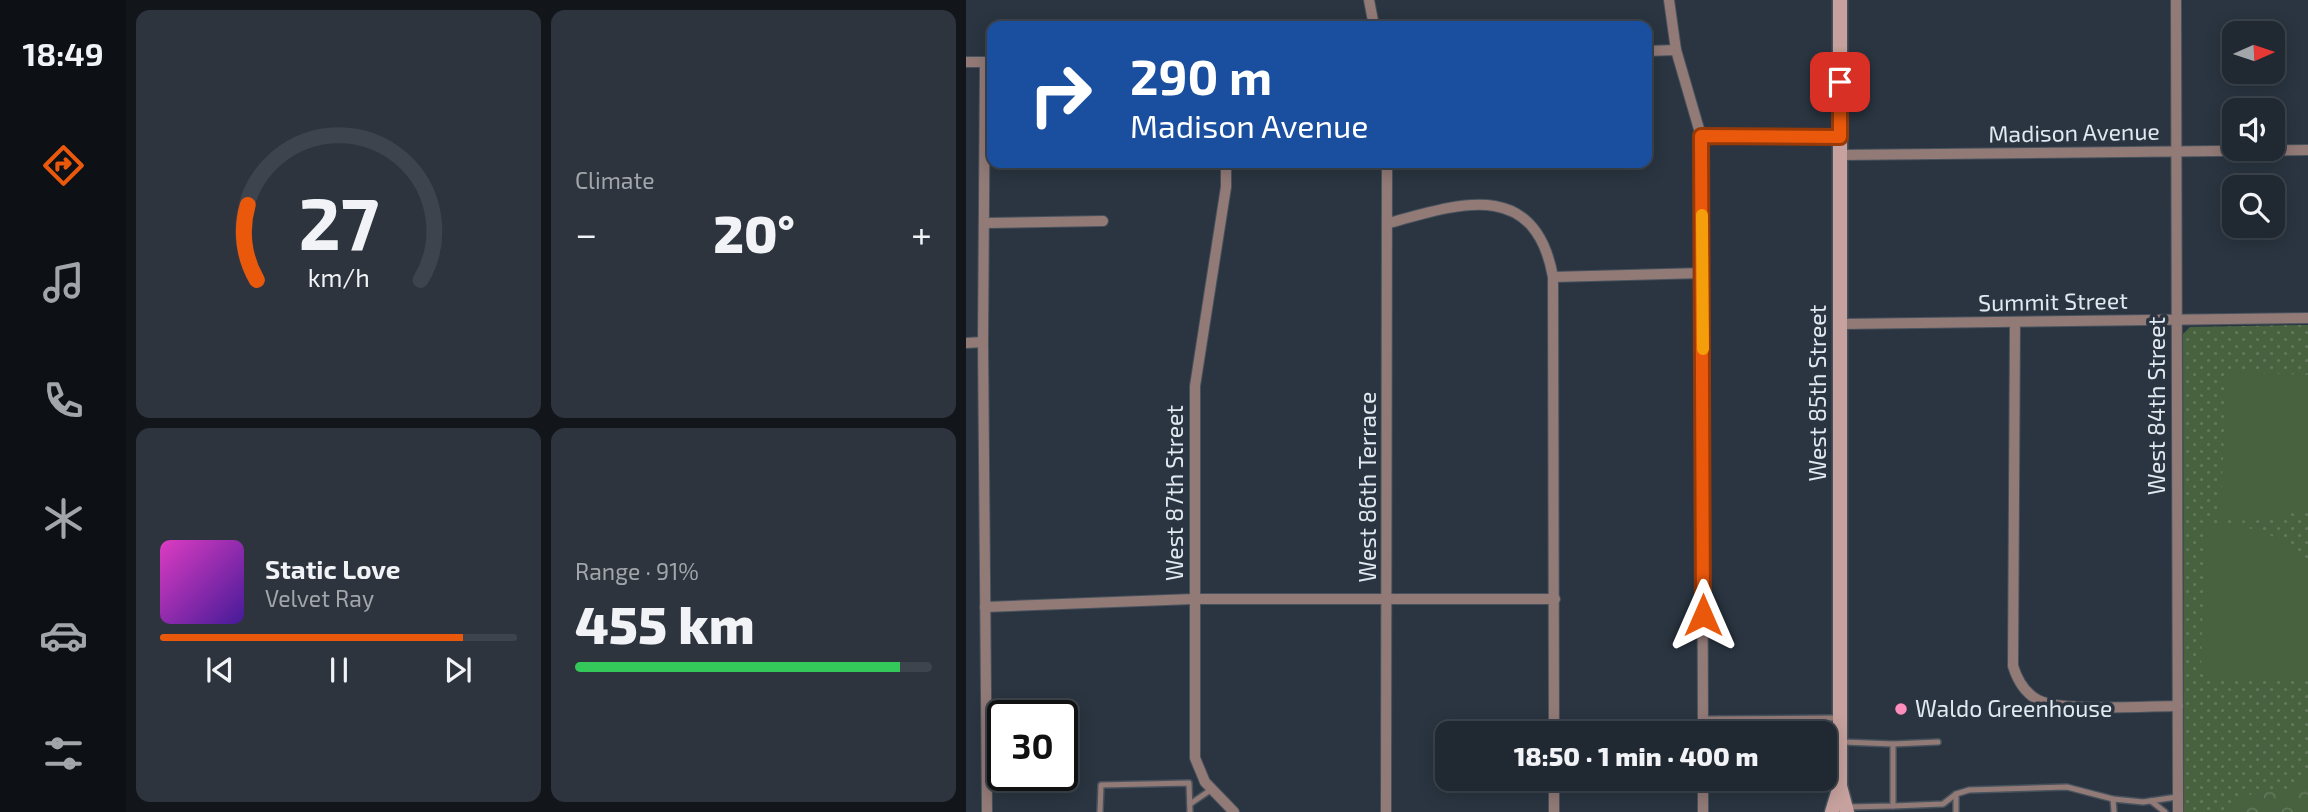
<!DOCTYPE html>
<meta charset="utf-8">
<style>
:root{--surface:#202831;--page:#2d343d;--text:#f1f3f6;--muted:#a2a6ab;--line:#3d444d;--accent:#ea580c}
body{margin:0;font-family:"Exo 2",sans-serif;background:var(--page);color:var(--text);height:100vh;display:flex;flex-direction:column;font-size:26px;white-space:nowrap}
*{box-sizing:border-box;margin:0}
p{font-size:23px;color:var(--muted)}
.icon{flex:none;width:38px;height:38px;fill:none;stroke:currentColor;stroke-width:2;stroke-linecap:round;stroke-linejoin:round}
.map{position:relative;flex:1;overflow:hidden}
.details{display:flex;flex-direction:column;gap:10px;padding:10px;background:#12161b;width:840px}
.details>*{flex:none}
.guide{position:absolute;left:21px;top:21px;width:665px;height:147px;border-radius:14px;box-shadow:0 4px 18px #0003,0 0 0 2px var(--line);background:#1a4fa0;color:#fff;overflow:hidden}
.needle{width:46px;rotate:87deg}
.buttons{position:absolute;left:1256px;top:21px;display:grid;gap:14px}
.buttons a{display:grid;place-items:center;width:63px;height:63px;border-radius:14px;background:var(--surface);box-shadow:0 4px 18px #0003,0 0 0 2px var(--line);font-size:35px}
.speed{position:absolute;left:21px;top:700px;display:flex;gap:14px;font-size:35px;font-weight:700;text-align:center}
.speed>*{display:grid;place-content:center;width:91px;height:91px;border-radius:50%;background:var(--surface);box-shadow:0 4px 18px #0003,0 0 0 2px var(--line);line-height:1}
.speed .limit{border:4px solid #111;border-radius:10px;background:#fff;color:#111}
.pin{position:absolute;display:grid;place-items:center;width:60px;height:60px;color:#fff;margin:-30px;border-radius:14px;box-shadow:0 4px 10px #0006}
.me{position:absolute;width:77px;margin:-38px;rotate:0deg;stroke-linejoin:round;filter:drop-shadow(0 0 5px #0008)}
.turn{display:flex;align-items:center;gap:24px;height:147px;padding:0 28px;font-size:32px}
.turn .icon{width:91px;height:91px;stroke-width:2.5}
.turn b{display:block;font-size:49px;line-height:60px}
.big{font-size:52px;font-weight:800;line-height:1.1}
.details .widget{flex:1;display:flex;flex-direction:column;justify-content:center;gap:10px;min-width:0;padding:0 24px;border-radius:14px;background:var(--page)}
.details .dial{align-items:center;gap:0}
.dial svg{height:182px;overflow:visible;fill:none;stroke:var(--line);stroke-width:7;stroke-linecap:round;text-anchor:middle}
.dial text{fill:var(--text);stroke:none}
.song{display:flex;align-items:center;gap:21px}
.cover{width:84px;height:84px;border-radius:10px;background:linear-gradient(135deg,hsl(310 70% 55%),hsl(260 70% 35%))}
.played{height:7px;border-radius:4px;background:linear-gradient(90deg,var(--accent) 85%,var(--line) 85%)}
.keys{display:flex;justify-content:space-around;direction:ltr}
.heat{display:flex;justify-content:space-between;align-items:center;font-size:38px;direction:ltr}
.charge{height:10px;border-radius:5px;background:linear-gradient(90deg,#34c759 91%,var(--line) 0)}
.details .tiles{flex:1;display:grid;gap:10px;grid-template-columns:repeat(2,1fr)}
.trip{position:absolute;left:469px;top:721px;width:402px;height:70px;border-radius:14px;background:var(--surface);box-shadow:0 4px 18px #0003,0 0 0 2px var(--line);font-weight:800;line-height:70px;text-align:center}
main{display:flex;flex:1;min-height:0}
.tab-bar{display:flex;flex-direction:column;width:126px;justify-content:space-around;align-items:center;background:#0d1014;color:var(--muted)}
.tab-bar .icon{width:49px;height:49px}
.tab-bar .current{color:var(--accent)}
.tab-bar b{font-size:32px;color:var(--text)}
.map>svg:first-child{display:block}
.grass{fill:url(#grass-dots)}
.forest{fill:url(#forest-crowns)}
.garden{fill:#48613e}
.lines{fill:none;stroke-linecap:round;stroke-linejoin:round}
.service-casing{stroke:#47525d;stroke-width:8}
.minor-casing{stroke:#47525d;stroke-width:12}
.secondary-casing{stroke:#47525d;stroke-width:17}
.service{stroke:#927a77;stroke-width:5}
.minor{stroke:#927a77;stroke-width:10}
.secondary{stroke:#c6a19d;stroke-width:14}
.route-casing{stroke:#983908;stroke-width:18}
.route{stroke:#ea580c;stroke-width:12}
.slow{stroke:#f59e0b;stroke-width:12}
.poi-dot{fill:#fe8ebb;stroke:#2a3541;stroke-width:2.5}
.labels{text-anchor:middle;stroke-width:7;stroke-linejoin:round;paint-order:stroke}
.street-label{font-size:23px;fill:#e1e8f0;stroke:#2a3541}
.poi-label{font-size:23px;fill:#e1e8f0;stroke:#2a3541;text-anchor:start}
</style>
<main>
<nav class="tab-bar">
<b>18:49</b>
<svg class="icon current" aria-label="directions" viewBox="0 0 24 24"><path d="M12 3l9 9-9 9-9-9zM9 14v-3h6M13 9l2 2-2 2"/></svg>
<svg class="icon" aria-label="music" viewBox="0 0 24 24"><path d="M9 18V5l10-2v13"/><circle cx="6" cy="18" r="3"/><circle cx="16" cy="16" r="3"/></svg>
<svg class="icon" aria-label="phone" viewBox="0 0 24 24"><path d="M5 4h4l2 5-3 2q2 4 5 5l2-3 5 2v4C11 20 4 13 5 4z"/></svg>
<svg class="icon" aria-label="climate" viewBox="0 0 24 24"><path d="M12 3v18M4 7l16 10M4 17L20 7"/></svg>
<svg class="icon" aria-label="car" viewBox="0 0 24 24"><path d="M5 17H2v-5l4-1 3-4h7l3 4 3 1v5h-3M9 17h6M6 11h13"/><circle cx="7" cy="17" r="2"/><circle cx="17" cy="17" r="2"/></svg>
<svg class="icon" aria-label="filters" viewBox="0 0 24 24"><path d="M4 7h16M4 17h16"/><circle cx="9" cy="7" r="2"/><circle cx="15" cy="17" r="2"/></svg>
</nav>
<section class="details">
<div class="tiles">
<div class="widget dial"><svg viewBox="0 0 100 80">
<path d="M14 69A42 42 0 1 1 86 69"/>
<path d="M14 69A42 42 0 0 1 10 36" stroke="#ea580c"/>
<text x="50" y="56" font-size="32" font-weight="700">27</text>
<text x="50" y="72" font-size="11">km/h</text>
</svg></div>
<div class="widget"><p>Climate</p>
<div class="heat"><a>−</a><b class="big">20°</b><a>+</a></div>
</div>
<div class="widget">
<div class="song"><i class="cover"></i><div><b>Static Love</b><p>Velvet Ray</p></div></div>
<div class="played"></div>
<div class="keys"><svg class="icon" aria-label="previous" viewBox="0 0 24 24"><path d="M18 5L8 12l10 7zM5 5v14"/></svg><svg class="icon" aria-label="pause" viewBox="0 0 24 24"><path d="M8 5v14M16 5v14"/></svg><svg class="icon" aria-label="next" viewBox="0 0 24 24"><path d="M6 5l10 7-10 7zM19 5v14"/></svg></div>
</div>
<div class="widget"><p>Range · 91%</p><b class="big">455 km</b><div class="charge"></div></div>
</div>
</section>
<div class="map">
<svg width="1342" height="812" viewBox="0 0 1342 812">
<defs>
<pattern id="grass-dots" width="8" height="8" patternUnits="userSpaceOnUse" patternTransform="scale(1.75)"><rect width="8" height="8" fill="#48613e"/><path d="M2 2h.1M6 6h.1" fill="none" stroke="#62785a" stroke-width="1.8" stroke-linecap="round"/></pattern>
<pattern id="forest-crowns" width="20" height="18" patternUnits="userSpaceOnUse" patternTransform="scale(1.75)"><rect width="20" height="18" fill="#48613e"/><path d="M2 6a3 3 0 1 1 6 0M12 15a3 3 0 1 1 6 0" fill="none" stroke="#62785a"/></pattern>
</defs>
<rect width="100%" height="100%" fill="#2a3541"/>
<path class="grass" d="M1342,325v487h-124l-1,-478 7,-7z"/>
<path class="forest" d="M1342,771v41h-85c21,-24 42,-18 69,-23z"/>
<g class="garden">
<path d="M1267,372l75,3v135l-55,11 -33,-2 7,-141z"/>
<path d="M1239,525c41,-2 76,7 103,40v116l-100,-2 -7,-7z"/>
</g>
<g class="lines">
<g class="service-casing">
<g id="service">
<path d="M737,719l134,-1"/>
<path d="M753,733v-14"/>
<path d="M877,742l50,2v62l-46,1"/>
<path d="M927,744l45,-2"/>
<path d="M990,794v18"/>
<path d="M1147,799l1,13"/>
<path d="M1185,801l14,11"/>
<path d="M224,804l22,-15"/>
<path d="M927,806l50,-2 13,-10 13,-4 98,-3 46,12 30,3 34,-5"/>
<path d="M134,812l1,-27 88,-2 1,29"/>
</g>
</g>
<g class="minor-casing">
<g id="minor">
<path d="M403,0l5,26"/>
<path d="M703,0l7,50 25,86 2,597"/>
<path d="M1210,0l2,812"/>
<path d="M681,51l29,-1"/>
<path d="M0,62h26"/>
<path d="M19,62l-2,280 4,470"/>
<path d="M735,136l139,1"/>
<path d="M874,155l468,-5"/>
<path d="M260,163v24l-31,199v372l10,24 29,30"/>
<path d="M20,223l117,-2"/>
<path d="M423,223c69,-19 146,-46 164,54l1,456"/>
<path d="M587,277l150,-4"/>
<path d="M1049,322l-2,344c4,13 12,27 25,34 22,12 110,6 140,6"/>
<path d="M875,324l467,-6"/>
<path d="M0,343l17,-1"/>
<path d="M19,607l208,-8h362"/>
<path d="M420,812l1,-649"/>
<path d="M588,812v-33"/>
<path d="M737,812v-33"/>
</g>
</g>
<g class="secondary-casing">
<g id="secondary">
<path d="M874,0v786l7,26"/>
<path d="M866,812l8,-26"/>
</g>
</g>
<use href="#service" class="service"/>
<use href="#minor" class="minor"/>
<use href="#secondary" class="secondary"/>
</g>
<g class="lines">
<g class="route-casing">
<path id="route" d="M737,615l-2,-479 139,1v-55"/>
</g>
<use href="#route" class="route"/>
<path class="slow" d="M736,215l1,134"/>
</g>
<circle class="poi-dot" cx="935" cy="709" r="7"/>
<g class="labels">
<g class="street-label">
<text transform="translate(1108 133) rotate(-1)" y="8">Madison Avenue</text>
<text transform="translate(1087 302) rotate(-1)" y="8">Summit Street</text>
<text transform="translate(852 393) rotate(-90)" y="8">West 85th Street</text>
<text transform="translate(1191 406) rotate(-90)" y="8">West 84th Street</text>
<text transform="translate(402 487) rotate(-90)" y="8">West 86th Terrace</text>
<text transform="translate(209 493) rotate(-90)" y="8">West 87th Street</text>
</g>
<g class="poi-label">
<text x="949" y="717">Waldo Greenhouse</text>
</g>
</g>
</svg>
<div class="buttons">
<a><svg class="needle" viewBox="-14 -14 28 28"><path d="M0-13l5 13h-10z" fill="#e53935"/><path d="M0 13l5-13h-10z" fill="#a2a6ab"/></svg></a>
<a><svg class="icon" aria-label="sound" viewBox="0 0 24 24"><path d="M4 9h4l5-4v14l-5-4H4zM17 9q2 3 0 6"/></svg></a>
<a><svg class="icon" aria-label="search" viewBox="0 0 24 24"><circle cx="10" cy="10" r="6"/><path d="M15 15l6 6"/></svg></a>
</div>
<div class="speed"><div class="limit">30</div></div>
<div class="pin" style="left:874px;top:82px;background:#d93025"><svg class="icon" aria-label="arrive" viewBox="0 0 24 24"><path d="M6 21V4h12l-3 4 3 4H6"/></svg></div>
<svg class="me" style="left:737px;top:615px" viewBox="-20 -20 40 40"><path d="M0-17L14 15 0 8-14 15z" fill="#ea580c" stroke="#fff" stroke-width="4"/></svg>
<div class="trip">18:50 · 1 min · 400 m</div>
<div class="guide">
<div class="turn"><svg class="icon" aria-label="right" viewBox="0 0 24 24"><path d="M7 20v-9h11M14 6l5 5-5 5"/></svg><div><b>290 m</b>Madison Avenue</div></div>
</div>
</div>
</main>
